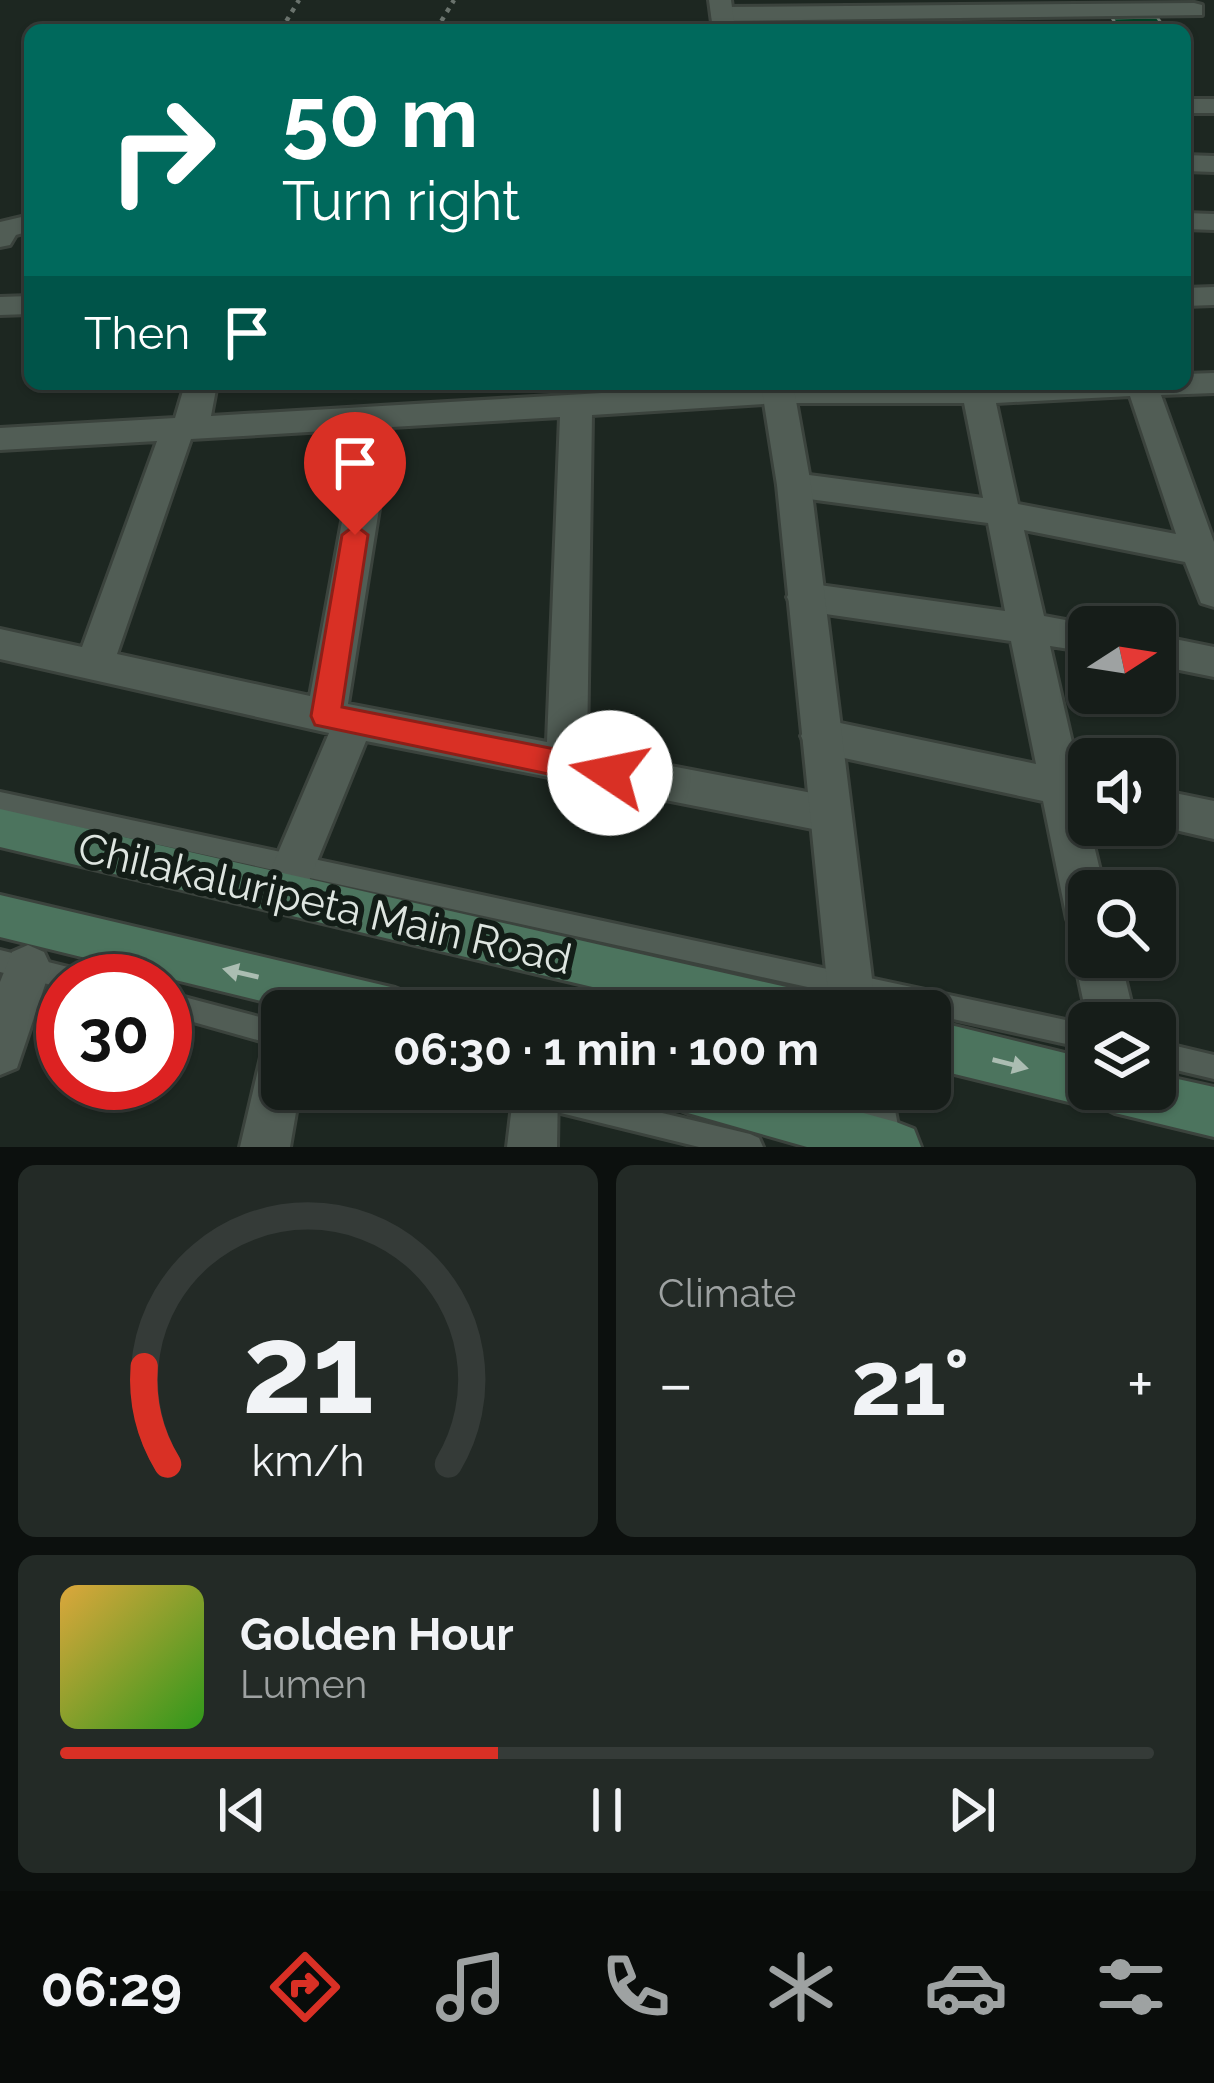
<!DOCTYPE html>
<meta charset="utf-8">
<style>
:root{--surface:#161d19;--page:#232a26;--text:#f1f3f6;--muted:#9ea2a2;--line:#353b38;--accent:#d93025}
body{margin:0;font-family:Raleway,sans-serif;background:var(--page);color:var(--text);height:100vh;display:flex;flex-direction:column;font-size:45px;white-space:nowrap}
*{box-sizing:border-box;margin:0}
p{font-size:39px;color:var(--muted)}
.icon{flex:none;width:66px;height:66px;fill:none;stroke:currentColor;stroke-width:2;stroke-linecap:round;stroke-linejoin:round}
.map{position:relative;height:1147px;overflow:hidden}
.sheet{display:flex;flex-direction:column;gap:18px;padding:18px;background:#0c100e;flex:1}
.sheet>*{flex:none}
.guide{position:absolute;left:24px;top:24px;width:1167px;height:366px;border-radius:18px;box-shadow:0 3px 9px #0004,0 0 0 3px var(--line);background:#00695c;color:#fff;overflow:hidden}
.needle{width:78px;rotate:78deg}
.controls{position:absolute;left:1068px;top:606px;display:grid;gap:24px}
.controls a{display:grid;place-items:center;width:108px;height:108px;border-radius:18px;background:var(--surface);box-shadow:0 3px 9px #0004,0 0 0 3px var(--line);font-size:60px}
.speed{position:absolute;left:36px;top:954px;display:flex;gap:24px;font-size:60px;font-weight:700;text-align:center}
.speed>*{display:grid;place-content:center;width:156px;height:156px;border-radius:50%;background:var(--surface);box-shadow:0 3px 9px #0004,0 0 0 3px var(--line);line-height:1}
.speed .limit{border:18px solid #d22;background:#fff;color:#111}
.pin{position:absolute;display:grid;place-items:center;width:102px;height:102px;color:#fff;margin:-123px -51px;border-radius:50% 50% 50% 0;rotate:-45deg;box-shadow:0 0 12px #0007}
.pin .icon{rotate:45deg}
.me{position:absolute;width:132px;margin:-66px;rotate:281deg;stroke-linejoin:round;filter:drop-shadow(0 0 9px #0008)}
.turn{display:flex;align-items:center;gap:42px;height:252px;padding:0 60px;font-size:54px}
.turn .icon{width:156px;height:156px;stroke-width:2.5}
.turn b{display:block;font-size:84px;line-height:102px}
.then{display:flex;align-items:center;height:114px;padding:0 60px;background:#0003;gap:24px;font-size:45px}
.big{font-size:90px;font-weight:700;line-height:1.1}
.sheet .card{flex:1;display:flex;flex-direction:column;justify-content:center;gap:18px;min-width:0;padding:0 42px;border-radius:18px;background:var(--page)}
.sheet .dial{align-items:center;gap:0}
.dial svg{height:312px;overflow:visible;fill:none;stroke:var(--line);stroke-width:7;stroke-linecap:round;text-anchor:middle}
.dial text{fill:var(--text);stroke:none}
.song{display:flex;align-items:center;gap:36px}
.cover{width:144px;height:144px;border-radius:18px;background:linear-gradient(135deg,hsl(40 70% 55%),hsl(110 70% 35%))}
.played{height:12px;border-radius:6px;background:linear-gradient(90deg,var(--accent) 40%,var(--line) 40%)}
.keys{display:flex;justify-content:space-around;direction:ltr}
.heat{display:flex;justify-content:space-between;align-items:center;font-size:66px;direction:ltr}
.sheet .tiles{flex:1;display:grid;gap:18px;grid-template-columns:1fr 1fr}
.card:last-child{grid-column:span 2}
.trip{position:absolute;left:261px;top:990px;width:690px;height:120px;border-radius:18px;background:var(--surface);box-shadow:0 3px 9px #0004,0 0 0 3px var(--line);font-weight:700;line-height:120px;text-align:center}
.tab-bar{display:flex;height:192px;justify-content:space-around;align-items:center;background:#090c0a;color:var(--muted)}
.tab-bar .icon{width:84px;height:84px}
.tab-bar .current{color:var(--accent)}
.tab-bar b{font-size:54px;color:var(--text)}
.map>svg:first-child{display:block}
.building{fill:#004024;stroke:#6e7a72;stroke-width:3}
.lines{fill:none;stroke-linecap:round;stroke-linejoin:round}
.service-casing{stroke:#3b433d;stroke-width:6}
.minor-casing{stroke:#3b433d;stroke-width:6}
.tertiary-casing{stroke:#3b433d;stroke-width:6}
.secondary-casing{stroke:#3b433d;stroke-width:6}
.path{stroke:#6a736d;stroke-width:4.5;stroke-dasharray:4.5 6;stroke-linecap:butt}
.service{fill:#515d55;fill-rule:evenodd}
.minor{fill:#515d55;fill-rule:evenodd}
.tertiary{fill:#515d55;fill-rule:evenodd}
.secondary{fill:#4c745e;fill-rule:evenodd}
.oneway{fill:#abbdb2}
.route{fill:#d93025;stroke:#8d1f18;stroke-width:3}
.labels{text-anchor:middle;stroke-width:12;stroke-linejoin:round;paint-order:stroke}
.near-street-label{font-size:42px;fill:#dee5e0;stroke:#131d17}
</style>
<div class="map">
<svg width="1214" height="1147" viewBox="0 0 1214 1147">
<rect width="100%" height="100%" fill="#1d2721"/>
<path class="building" d="M1157,17l9,13h-46l-8,-12z"/>
<g class="lines">
<g class="service-casing">
<g id="service">
<path d="M0,792l1089,233v24l-159,-35v-3h-13l-917,-201z"/>
<path d="M0,950l80,20 8,3 4,8h-29v7l-63,-16z"/>
<path d="M165,992l117,31v24l-117,-33z"/>
<path d="M1155,1041l59,14v24l-59,-14z"/>
<path d="M500,1089h62l188,45 9,4 4,9h-64l-187,-46 -9,-3z"/>
</g>
</g>
<g class="minor-casing">
<g id="minor">
<path d="M1194,3l8,2v10l-480,6 -11,-7 11,-7z"/>
<rect x="1185" y="99" width="29" height="14"/>
<path d="M1185,155l29,1v16l-29,-1z"/>
<path d="M1185,213l29,1v16l-29,-1z"/>
<path d="M30,215v16l-14,4 -6,10 -10,2v-25z"/>
<path d="M1214,287v18l-29,1v-18z"/>
<path d="M30,296v18l-30,1v-18z"/>
<path d="M1214,373v20l-53,2 53,147v65l-13,-4 -16,-41 -161,-32 20,86 59,11h-14v25l-39,-6 29,127 10,2v50l16,66h-16v66h31l16,66h-48l-14,-66 7,-15 6,-3 -14,-5 -6,-15 -24,-118 -222,-48 -14,-5 -6,-12 6,-12 14,-5 215,45 -25,-123 -206,-30 -13,-4 -5,-10 5,-10 13,-4 200,28 -17,-88 -194,-26 -12,-4 -5,-8 5,-8 12,-4 189,25 -19,-95h-185l-187,12 -5,335 241,46 15,5 6,13 -6,13 -15,5 -462,-91 -57,140 -15,6 -15,-6 -7,-14 57,-134 -329,-74v-30l82,18 75,-206 -157,9v-22l175,-10 10,-34h32l-6,32 543,-32h431v-10zM1130,396l46,138 -158,-30 -22,-101zM560,417l-13,325 -199,-38 44,-277zM359,429l-49,267 -193,-42 74,-215z"/>
<path d="M1155,635l59,12v30l-59,-12z"/>
<path d="M1155,789l59,12v38l-60,-14z"/>
<path d="M28,945l16,7 7,15 -34,101 -17,7v-93l12,-30z"/>
<path d="M282,1033v56h18l-10,58h-50l25,-107z"/>
<path d="M514,1089h44l-1,58h-50z"/>
<path d="M843,1089h48l11,58h-50z"/>
</g>
</g>
<g class="tertiary-casing">
<g id="tertiary">
<path d="M709,0h22l4,30h-22z"/>
<path d="M761,384h32l18,101 65,526h-46l-53,-526z"/>
</g>
</g>
<g class="secondary-casing">
<g id="secondary">
<path d="M0,809l791,179 17,7 6,16h-120l-694,-164z"/>
<path d="M0,895l395,93 17,7 6,16h-116l-302,-74z"/>
<path d="M930,1020l159,39v30h66v-15l59,13v50l-99,-24 -18,-9 -8,3 -159,-39z"/>
<path d="M664,1089h112l120,33 18,7 7,18h-114l-119,-34 -17,-7z"/>
</g>
</g>
<g class="path">
<path d="M281,30l18,-30"/>
<path d="M436,30l18,-30"/>
</g>
<use href="#service" class="service"/>
<use href="#minor" class="minor"/>
<use href="#tertiary" class="tertiary"/>
<use href="#secondary" class="secondary"/>
</g>
<defs><path id="oneway-solid" d="M-6-.8H1V-3.2L6.5 0L1 3.2V.8H-6Z" transform="scale(3)"/></defs>
<g class="oneway">
<use href="#oneway-solid" transform="translate(241 973) rotate(-167)"/>
<use href="#oneway-solid" transform="translate(1010 1064) rotate(14)"/>
</g>
<path class="route" d="M355,525l13,10 -26,172 268,53 11,4 4,9 -4,10 -11,4 -295,-62 -4,-9 31,-181z"/>
<g class="labels">
<g class="near-street-label">
<text transform="translate(325 903) rotate(13)" y="15">Chilakaluripeta Main Road</text>
</g>
</g>
</svg>
<div class="controls">
<a><svg class="needle" viewBox="-14 -14 28 28"><path d="M0-13l5 13h-10z" fill="#e53935"/><path d="M0 13l5-13h-10z" fill="#9ea2a2"/></svg></a>
<a><svg class="icon" aria-label="sound" viewBox="0 0 24 24"><path d="M4 9h4l5-4v14l-5-4H4zM17 9q2 3 0 6"/></svg></a>
<a><svg class="icon" aria-label="search" viewBox="0 0 24 24"><circle cx="10" cy="10" r="6"/><path d="M15 15l6 6"/></svg></a>
<a><svg class="icon" aria-label="layers" viewBox="0 0 24 24"><path d="M12 4l9 5-9 5-9-5zM3 14l9 5 9-5"/></svg></a>
</div>
<div class="speed"><div class="limit">30</div></div>
<div class="pin" style="left:355px;top:535px;background:#d93025"><svg class="icon" aria-label="arrive" viewBox="0 0 24 24"><path d="M6 21V4h12l-3 4 3 4H6"/></svg></div>
<svg class="me" style="left:610px;top:773px" viewBox="-20 -20 40 40"><circle r="19" fill="#fff"/><path d="M0-13L10 11 0 6-10 11z" fill="#d93025"/></svg>
<div class="trip">06:30 · 1 min · 100 m</div>
<div class="guide">
<div class="turn"><svg class="icon" aria-label="right" viewBox="0 0 24 24"><path d="M7 20v-9h11M14 6l5 5-5 5"/></svg><div><b>50 m</b>Turn right</div></div>
<div class="then">Then<svg class="icon" aria-label="arrive" viewBox="0 0 24 24"><path d="M6 21V4h12l-3 4 3 4H6"/></svg></div>
</div>
</div>
<section class="sheet">
<div class="tiles">
<div class="card dial"><svg viewBox="0 0 100 80">
<path d="M14 69A42 42 0 1 1 86 69"/>
<path d="M14 69A42 42 0 0 1 8 44" stroke="#d93025"/>
<text x="50" y="56" font-size="32" font-weight="700">21</text>
<text x="50" y="72" font-size="11">km/h</text>
</svg></div>
<div class="card"><p>Climate</p>
<div class="heat"><a>−</a><b class="big">21°</b><a>+</a></div>
</div>
<div class="card">
<div class="song"><i class="cover"></i><div><b>Golden Hour</b><p>Lumen</p></div></div>
<div class="played"></div>
<div class="keys"><svg class="icon" aria-label="previous" viewBox="0 0 24 24"><path d="M18 5L8 12l10 7zM5 5v14"/></svg><svg class="icon" aria-label="pause" viewBox="0 0 24 24"><path d="M8 5v14M16 5v14"/></svg><svg class="icon" aria-label="next" viewBox="0 0 24 24"><path d="M6 5l10 7-10 7zM19 5v14"/></svg></div>
</div>
</div>
</section>
<nav class="tab-bar">
<b>06:29</b>
<svg class="icon current" aria-label="directions" viewBox="0 0 24 24"><path d="M12 3l9 9-9 9-9-9zM9 14v-3h6M13 9l2 2-2 2"/></svg>
<svg class="icon" aria-label="music" viewBox="0 0 24 24"><path d="M9 18V5l10-2v13"/><circle cx="6" cy="18" r="3"/><circle cx="16" cy="16" r="3"/></svg>
<svg class="icon" aria-label="phone" viewBox="0 0 24 24"><path d="M5 4h4l2 5-3 2q2 4 5 5l2-3 5 2v4C11 20 4 13 5 4z"/></svg>
<svg class="icon" aria-label="climate" viewBox="0 0 24 24"><path d="M12 3v18M4 7l16 10M4 17L20 7"/></svg>
<svg class="icon" aria-label="car" viewBox="0 0 24 24"><path d="M5 17H2v-5l4-1 3-4h7l3 4 3 1v5h-3M9 17h6M6 11h13"/><circle cx="7" cy="17" r="2"/><circle cx="17" cy="17" r="2"/></svg>
<svg class="icon" aria-label="filters" viewBox="0 0 24 24"><path d="M4 7h16M4 17h16"/><circle cx="9" cy="7" r="2"/><circle cx="15" cy="17" r="2"/></svg>
</nav>
